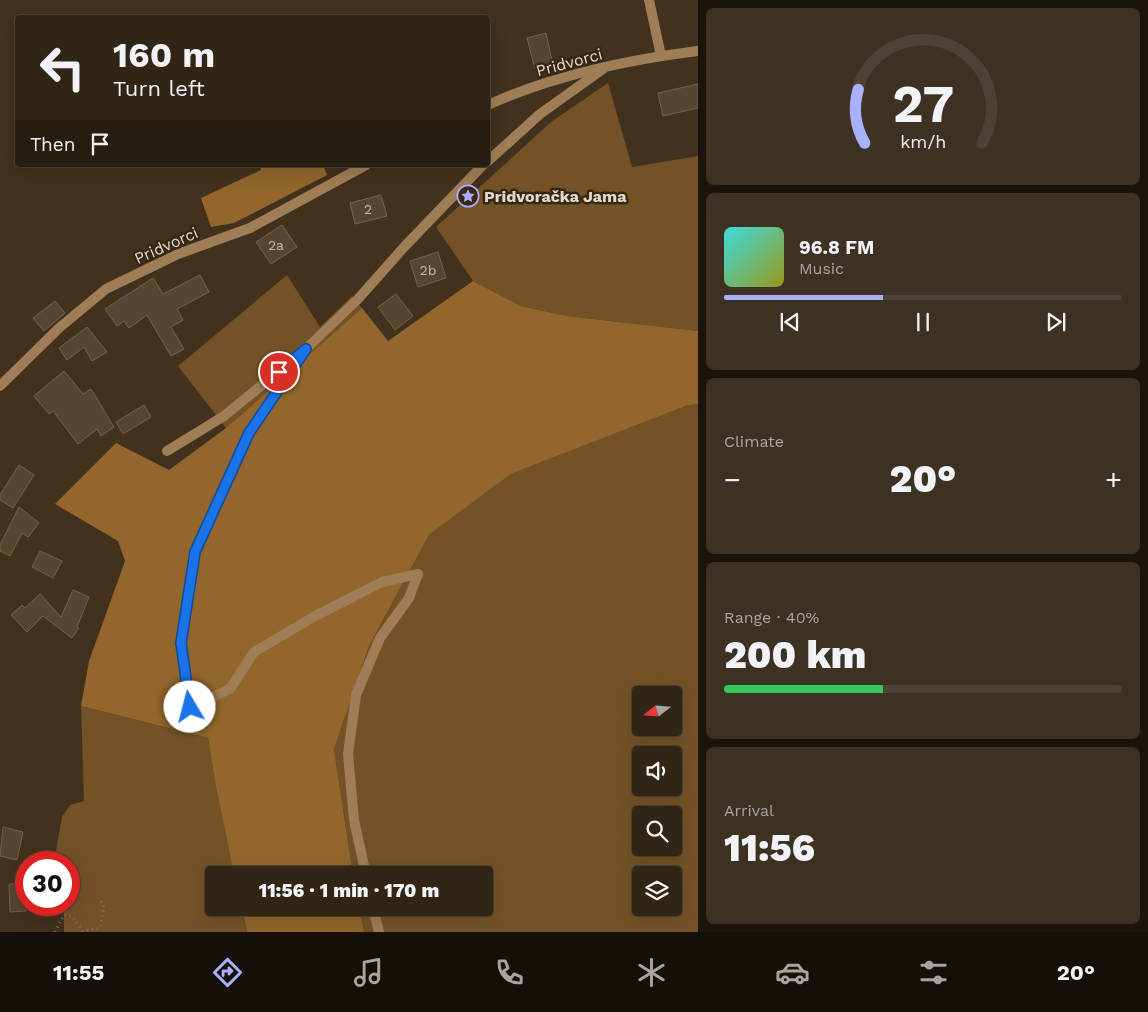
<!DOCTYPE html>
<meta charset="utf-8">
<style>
:root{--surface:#312516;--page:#3d3123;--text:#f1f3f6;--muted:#a8a5a1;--line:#4c4235;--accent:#aab0fb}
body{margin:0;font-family:"Work Sans",sans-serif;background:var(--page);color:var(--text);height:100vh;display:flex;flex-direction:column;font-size:19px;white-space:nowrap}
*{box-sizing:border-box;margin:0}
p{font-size:16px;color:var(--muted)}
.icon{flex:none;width:28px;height:28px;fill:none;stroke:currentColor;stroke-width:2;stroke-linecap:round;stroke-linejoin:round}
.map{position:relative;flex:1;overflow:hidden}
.panel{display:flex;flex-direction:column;gap:8px;padding:8px;background:#1b140c;width:450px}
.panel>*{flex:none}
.banner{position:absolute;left:15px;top:15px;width:475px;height:152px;border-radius:5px;box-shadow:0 5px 20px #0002,0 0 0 1px var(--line);background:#312516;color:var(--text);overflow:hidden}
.needle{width:32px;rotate:253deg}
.buttons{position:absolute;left:632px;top:686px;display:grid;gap:10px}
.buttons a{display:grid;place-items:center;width:50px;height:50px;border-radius:5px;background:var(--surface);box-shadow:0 5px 20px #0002,0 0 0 1px var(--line);font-size:25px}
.speed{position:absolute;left:15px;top:851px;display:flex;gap:10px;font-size:25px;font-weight:700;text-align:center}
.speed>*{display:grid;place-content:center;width:65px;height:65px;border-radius:50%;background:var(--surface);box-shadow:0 5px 20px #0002,0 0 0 1px var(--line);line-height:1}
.speed .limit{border:8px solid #d22;background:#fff;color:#111}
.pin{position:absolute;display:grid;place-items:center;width:42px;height:42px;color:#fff;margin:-21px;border:2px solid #fff;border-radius:50%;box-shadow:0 1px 5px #0007}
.me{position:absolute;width:55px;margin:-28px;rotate:352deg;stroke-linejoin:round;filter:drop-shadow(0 0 4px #0008)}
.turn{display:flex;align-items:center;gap:18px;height:105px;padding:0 15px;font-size:22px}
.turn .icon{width:65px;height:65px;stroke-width:2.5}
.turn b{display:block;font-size:35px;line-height:42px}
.then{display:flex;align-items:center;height:48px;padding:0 15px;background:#0003;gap:10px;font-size:19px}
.big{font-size:38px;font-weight:800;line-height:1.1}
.panel .card{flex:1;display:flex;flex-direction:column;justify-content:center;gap:8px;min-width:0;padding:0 18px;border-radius:8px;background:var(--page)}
.panel .dial{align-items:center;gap:0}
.dial svg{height:130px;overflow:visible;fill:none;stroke:var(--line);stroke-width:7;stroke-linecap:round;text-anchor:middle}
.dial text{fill:var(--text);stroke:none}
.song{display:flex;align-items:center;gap:15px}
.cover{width:60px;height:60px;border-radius:8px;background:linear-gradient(135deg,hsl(180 70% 55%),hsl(60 70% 35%))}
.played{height:5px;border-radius:2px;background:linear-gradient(90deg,var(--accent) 40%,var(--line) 40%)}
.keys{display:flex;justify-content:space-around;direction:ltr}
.heat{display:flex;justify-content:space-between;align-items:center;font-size:28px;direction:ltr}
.charge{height:8px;border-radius:4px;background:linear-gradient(90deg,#34c759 40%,var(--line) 0)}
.trip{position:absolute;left:205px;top:866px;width:288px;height:50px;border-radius:5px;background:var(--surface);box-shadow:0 5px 20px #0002,0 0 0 1px var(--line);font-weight:800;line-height:50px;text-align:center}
.dock{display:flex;height:80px;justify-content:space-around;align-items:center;background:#140f09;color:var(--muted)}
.dock .icon{width:35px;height:35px}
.dock .on{color:var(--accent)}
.dock b{font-size:22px;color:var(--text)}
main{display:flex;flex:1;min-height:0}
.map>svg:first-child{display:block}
.green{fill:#745227;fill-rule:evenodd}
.forest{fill:#92662c}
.building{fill:#574531;stroke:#76634e}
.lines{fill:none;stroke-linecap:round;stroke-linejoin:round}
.path{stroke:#827463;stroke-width:3;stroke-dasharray:1 4;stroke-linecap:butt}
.minor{stroke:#9f7d56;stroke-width:10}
.route-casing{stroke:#114b97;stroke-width:12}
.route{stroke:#1a73e8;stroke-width:9}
.labels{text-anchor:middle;stroke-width:5;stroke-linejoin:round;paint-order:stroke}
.number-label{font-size:14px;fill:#c2b5a7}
.street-label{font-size:16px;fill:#e5dace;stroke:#372713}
.poi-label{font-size:16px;font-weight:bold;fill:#e5dace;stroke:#372713;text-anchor:start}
</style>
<main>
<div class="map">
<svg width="698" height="932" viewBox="0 0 698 932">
<rect width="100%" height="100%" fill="#41311d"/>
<g class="green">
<path d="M608,83l24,84 66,-11v175l-131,-15 -46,-10 -48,-25 -37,-54 115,-105z"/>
<path d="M287,275l33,52 32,-31 10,12 -136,120 -48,-62z"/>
<path d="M698,404v528h-334l-4,-24h124v-33h-131l-19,-126 35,-103 60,-111 82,-61 175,-68zM641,695h33v33h-33zM641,755h33v33h-33zM641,815h33v33h-33zM641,875h33v33h-33z"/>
<path d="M81,706l127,32 7,44 19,93h-20v33h28l5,24h-183v-27h5v-43h-15l8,-45 8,-12 14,-4z"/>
</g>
<g class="forest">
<path d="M260,165h63l4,10 -93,48 -23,4 -10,-29 60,-28z"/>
<path d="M473,281l48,25 46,10 131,15v73l-12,2 -175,68 -82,61 -60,111 -35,103 19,126h-119l-19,-93 -7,-44 -127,-32 8,-45 36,-100 -7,-20 -63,-37 61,-61 53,27 57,-42 136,-120 26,33z"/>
<path d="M242,908h118l4,24h-117z"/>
</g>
<g class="building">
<path d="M546,33l7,32 -18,4 -8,-31z"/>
<path d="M698,84v24l-35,8 -5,-23z"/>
<path d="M381,195l6,21 -32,8 -5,-21z"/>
<path d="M282,225l15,22 -26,17 -15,-22z"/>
<path d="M438,252l8,26 -28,9 -8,-26z"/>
<path d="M200,275l9,17 -32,17 6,11 -12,7 13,22 -13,7 -24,-41 -18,13 -5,-7 -7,5 -12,-17 48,-31 10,16z"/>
<path d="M396,294l17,22 -18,14 -17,-23z"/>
<path d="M55,301l10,12 -21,18 -11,-13z"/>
<path d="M87,327l20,25 -15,9 -8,-14 -17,13 -8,-12z"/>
<path d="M64,371l19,23 8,-5 23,38 -13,9 -4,-7 -19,15 -25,-33 -4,3 -15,-18z"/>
<path d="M144,405l7,12 -28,17 -7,-12z"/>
<path d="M19,465l15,10 -21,33 -13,-8v-5z"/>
<path d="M19,507l20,16 -11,14 -6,-4 -12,23 -10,-5v-6z"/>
<path d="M40,551l22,10 -9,17 -21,-11z"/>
<path d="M73,590l16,7 -12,30 2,1 -7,10 -29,-22 -16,16 -16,-17 11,-10 3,3 15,-14 21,23z"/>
<path d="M3,827l20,5 -6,28 -17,-4z"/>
<path d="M9,884h17v27l-16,1z"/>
</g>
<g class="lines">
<path class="path" d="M55,932l9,-17 8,1 11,15 17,-3 4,-21 -4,-8"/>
<g class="minor">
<path d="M649,0l12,56"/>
<path d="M488,105c66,-30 138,-45 210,-54"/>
<path d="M488,161l52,-47 63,-45"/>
<path d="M306,349l-57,84 -54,119 -14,91 9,64 40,-18 24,-37 63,-37 65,-33 36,-8 -9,24 -29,40 -24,57 -8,59 6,66 12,55"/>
<path d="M0,386l59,-58 47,-39 72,-35 72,-26 116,-63"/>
<path d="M167,451l57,-35 82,-67 52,-50 47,-53 78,-81"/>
<path d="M373,908l6,24"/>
</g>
</g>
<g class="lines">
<g class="route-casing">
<path id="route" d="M190,707l-9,-64 14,-91 54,-119 57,-84 -27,23"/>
</g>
<use href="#route" class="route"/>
</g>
<defs>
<g id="sight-ring" transform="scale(1.125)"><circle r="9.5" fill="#372713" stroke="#aab0fb" stroke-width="1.5"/><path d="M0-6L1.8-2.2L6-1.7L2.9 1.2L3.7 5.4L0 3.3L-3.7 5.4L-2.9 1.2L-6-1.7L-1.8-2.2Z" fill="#aab0fb"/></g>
</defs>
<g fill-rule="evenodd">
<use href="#sight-ring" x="468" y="196"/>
</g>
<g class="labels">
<g class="number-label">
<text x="368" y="214">2</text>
<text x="276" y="250">2a</text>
<text x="428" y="275">2b</text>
</g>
<g class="street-label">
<text transform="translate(569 62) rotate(-15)" y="6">Pridvorci</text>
<text transform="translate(166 245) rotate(-24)" y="6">Pridvorci</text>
</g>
<g class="poi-label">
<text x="484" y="202">Pridvoračka Jama</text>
</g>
</g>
</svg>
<div class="buttons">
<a><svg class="needle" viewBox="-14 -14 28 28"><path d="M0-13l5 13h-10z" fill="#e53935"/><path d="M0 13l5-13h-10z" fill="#a8a5a1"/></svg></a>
<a><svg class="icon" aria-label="sound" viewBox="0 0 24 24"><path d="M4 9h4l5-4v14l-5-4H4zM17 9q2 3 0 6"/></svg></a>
<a><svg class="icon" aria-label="search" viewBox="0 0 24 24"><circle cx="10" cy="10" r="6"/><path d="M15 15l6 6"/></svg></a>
<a><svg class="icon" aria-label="layers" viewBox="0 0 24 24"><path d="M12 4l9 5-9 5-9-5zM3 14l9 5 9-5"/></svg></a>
</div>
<div class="speed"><div class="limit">30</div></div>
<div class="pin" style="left:279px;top:372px;background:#d93025"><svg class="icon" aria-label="arrive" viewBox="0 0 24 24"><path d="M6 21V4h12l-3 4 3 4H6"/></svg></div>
<svg class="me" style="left:190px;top:707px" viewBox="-20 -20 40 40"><circle r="19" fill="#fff"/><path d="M0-13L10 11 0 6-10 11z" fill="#1a73e8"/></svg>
<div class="trip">11:56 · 1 min · 170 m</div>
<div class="banner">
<div class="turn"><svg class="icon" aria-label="left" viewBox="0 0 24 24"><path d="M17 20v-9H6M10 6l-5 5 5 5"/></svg><div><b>160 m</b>Turn left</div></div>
<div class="then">Then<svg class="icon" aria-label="arrive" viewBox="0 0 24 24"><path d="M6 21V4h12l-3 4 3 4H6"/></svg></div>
</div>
</div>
<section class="panel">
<div class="card dial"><svg viewBox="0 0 100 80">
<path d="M14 69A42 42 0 1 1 86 69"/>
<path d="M14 69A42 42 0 0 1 10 36" stroke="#aab0fb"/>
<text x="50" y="56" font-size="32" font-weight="700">27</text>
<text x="50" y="72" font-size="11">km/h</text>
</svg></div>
<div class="card">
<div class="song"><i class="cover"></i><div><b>96.8 FM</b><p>Music</p></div></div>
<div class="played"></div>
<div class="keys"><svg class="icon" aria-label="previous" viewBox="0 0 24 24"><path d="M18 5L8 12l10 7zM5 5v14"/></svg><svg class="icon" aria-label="pause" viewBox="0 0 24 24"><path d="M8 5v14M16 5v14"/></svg><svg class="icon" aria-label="next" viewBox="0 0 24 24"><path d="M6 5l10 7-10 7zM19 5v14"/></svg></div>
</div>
<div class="card"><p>Climate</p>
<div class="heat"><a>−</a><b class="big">20°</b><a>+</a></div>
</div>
<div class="card"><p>Range · 40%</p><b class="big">200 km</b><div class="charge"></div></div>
<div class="card"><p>Arrival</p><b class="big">11:56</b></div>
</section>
</main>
<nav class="dock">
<b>11:55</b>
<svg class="icon on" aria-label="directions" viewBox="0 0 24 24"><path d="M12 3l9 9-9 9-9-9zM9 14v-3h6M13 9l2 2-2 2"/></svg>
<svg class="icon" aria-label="music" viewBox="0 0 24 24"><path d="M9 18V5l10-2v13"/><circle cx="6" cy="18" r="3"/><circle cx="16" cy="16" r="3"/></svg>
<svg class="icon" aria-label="phone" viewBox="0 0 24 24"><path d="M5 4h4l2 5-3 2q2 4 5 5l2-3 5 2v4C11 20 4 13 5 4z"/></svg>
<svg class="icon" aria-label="climate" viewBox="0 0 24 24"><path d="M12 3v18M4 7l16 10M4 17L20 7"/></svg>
<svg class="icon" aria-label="car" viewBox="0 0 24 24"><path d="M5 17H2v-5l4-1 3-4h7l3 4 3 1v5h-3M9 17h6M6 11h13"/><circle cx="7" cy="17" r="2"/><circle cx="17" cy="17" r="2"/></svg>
<svg class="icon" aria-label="filters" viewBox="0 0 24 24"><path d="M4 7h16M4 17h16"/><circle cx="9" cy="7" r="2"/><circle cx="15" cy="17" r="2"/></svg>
<b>20°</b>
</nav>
